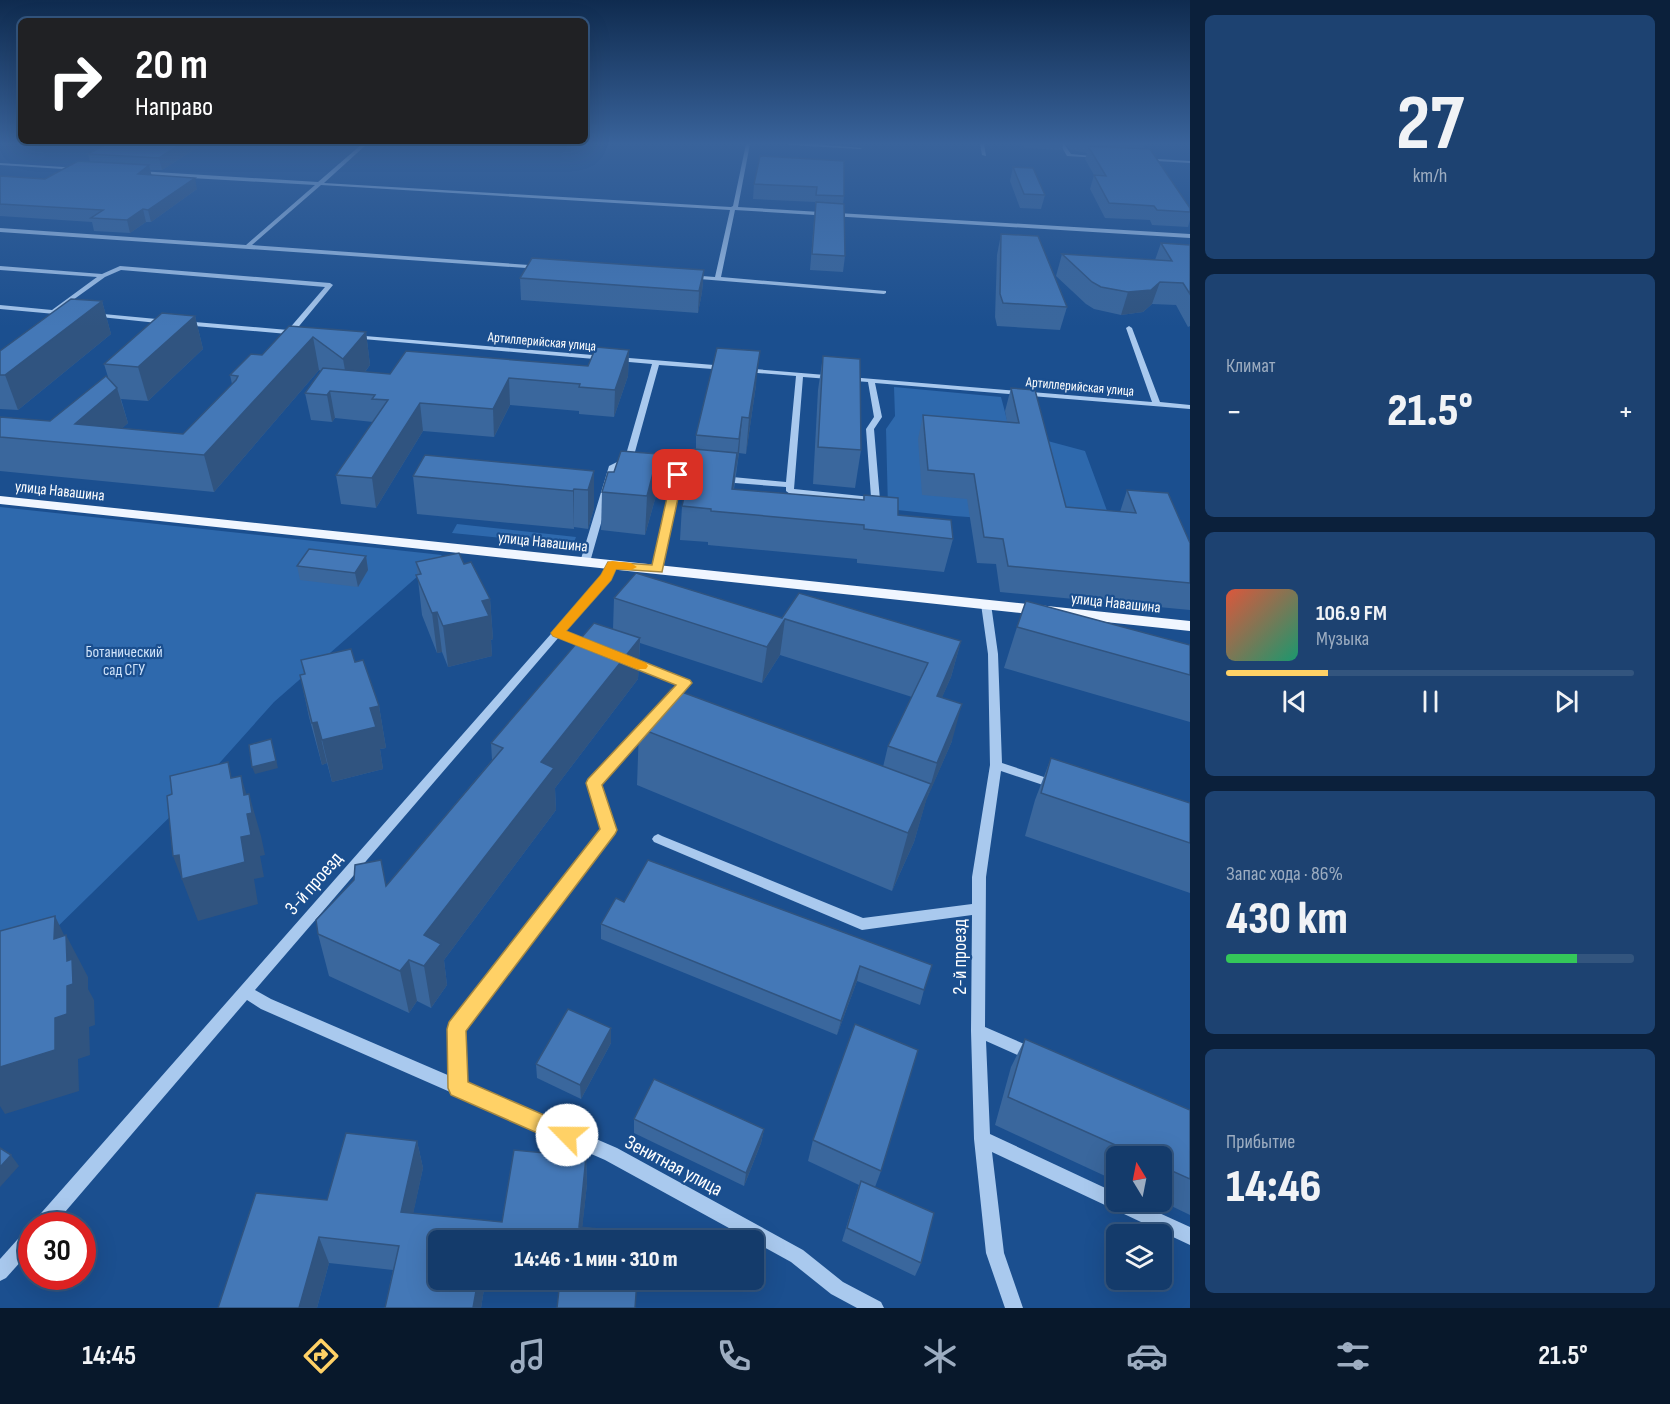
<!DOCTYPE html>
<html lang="ru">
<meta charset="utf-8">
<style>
:root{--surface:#143b6b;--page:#1d4271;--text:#f1f3f6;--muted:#9dadc1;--line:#33557e;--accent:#ffd166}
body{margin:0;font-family:"Sofia Sans Condensed",sans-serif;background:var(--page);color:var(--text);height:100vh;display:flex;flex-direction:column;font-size:22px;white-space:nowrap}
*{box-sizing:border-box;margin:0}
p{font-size:20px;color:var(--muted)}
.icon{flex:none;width:33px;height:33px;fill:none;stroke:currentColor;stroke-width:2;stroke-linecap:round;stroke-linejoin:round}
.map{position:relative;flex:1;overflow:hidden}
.panel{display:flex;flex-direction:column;gap:15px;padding:15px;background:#0b203b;width:480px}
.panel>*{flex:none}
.banner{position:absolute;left:18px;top:18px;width:570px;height:126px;border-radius:9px;box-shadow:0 6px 24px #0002,0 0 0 2px var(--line);background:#202124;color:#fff;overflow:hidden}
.needle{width:39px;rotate:350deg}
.tools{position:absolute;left:1106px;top:1146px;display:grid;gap:12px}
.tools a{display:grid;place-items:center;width:66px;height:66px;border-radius:9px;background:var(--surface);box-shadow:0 6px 24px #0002,0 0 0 2px var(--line);font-size:30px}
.speed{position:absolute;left:18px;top:1212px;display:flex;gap:12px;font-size:30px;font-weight:700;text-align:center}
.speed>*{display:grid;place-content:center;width:78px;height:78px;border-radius:50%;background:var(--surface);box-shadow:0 6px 24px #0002,0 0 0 2px var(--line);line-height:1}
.speed .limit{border:9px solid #d22;background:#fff;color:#111}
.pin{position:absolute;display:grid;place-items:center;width:51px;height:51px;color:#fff;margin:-26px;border-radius:12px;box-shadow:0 3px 9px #0006}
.me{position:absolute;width:66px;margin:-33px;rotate:293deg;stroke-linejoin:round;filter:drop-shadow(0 0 4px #0008)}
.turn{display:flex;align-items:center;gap:21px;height:126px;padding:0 18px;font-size:27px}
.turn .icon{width:78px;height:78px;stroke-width:2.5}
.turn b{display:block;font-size:42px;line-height:51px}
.big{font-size:45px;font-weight:800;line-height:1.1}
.panel .widget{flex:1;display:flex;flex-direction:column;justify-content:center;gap:9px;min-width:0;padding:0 21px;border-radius:9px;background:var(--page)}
.panel .dial{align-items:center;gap:0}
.dial b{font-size:78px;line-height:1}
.song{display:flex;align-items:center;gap:18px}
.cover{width:72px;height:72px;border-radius:9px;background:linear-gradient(135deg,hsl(10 70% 55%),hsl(160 70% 35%))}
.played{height:6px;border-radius:3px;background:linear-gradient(90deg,var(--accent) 25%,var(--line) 25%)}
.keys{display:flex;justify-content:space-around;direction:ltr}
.heat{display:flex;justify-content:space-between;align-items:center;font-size:33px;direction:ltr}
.charge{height:9px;border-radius:4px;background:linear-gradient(90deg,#34c759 86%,var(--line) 0)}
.trip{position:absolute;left:428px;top:1230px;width:336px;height:60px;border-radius:9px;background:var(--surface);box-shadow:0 6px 24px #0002,0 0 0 2px var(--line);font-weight:800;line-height:60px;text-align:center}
.dock{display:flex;height:96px;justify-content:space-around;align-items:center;background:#08182b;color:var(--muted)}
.dock .icon{width:42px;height:42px}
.dock .active{color:var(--accent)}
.dock b{font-size:27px;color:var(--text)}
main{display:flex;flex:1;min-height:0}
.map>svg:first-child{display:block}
.green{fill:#2e69ad}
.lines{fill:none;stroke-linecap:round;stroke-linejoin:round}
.minor{fill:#a9c9ee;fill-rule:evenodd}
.major{fill:#f0f6ff;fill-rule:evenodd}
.wall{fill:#3a679d}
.shaded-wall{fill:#305480}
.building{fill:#4478b7;stroke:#305480;stroke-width:1.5}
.route{fill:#ffd166;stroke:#a68842;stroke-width:1.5}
.slow{fill:#f59e0b}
.labels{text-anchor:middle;stroke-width:4.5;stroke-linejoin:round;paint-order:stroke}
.far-street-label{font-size:14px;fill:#fff;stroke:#1b4f8f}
.street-label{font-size:16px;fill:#fff;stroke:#1b4f8f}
.park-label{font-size:16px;fill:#cfe3fa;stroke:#1b4f8f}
.near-street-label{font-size:20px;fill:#fff;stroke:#1b4f8f}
</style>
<main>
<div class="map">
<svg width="1190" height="1308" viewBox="0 0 1190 1308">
<rect width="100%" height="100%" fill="#1b4f8f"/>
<g class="green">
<path d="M894,387l107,10 9,34 75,20 28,76 -159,-11 -66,-7 -2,-80 9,-13z"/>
<path d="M0,507l442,48 -168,147 -93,104 -181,177z"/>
<path d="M457,524l119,13 -3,8 -121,-12z"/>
</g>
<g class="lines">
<g class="minor">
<path d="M362,144h5l-43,39 407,24 2,-1 13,-62h4l-12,63 452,27v4l-455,-28 -14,67 165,14v2l-2,1 -197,-16v-2l2,-1 26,2 15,-67 -409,-25 -69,60 291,21v2l-2,1 -541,-37v-4l246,17 69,-60 -176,-10 -3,-2 3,-2 179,11z"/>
<path d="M788,144h25l49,4 -2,1 -70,-4z"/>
<path d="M980,144h4l2,12 -4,-1z"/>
<path d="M1060,144h4l7,10 31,3 -2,1 -33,-2z"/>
<path d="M1142,158l48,3v2l-50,-3z"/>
<path d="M0,163l79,5 2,1 -2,1 -79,-5z"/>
<path d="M0,266l102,8 18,-8 210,17 3,2 -38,46 6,1v2l-2,1 -116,-10 -3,-2 3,-2 105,9 37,-43 -204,-17 -16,7 -46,33 9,2 1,1 -3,2 -66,-6v-4l52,5 45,-33 -97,-7z"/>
<path d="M93,313l74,7 3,2 -3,2 -76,-8 -1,-1z"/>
<path d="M1129,326l3,2 28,74 30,3v4l-315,-26 7,34 -8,12 6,71 -1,2 -89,-8 -4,-3v-4l-64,-5 -4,-3 4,-3 64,6 10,-106 -51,-4h-3v-4l410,34 -26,-74zM803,377l65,5 6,35 -8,12 5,68 -77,-8z"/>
<path d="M353,335l373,31 4,2 -4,2 -67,-5 -26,94 -16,8 -27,95 -5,3 -5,-3 29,-96 16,-8 27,-94 -301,-26v-2z"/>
<path d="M678,472l22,2 4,3 -4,3 -18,-2 -20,91 -5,3 -5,-3 22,-94z"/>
<path d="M612,562l5,3 -8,14 -45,53 31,12 1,2 -1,2h-8l-28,-11 -304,353 16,9 179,77 -1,-47 2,-5 152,-195 -15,-46 2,-3 54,-59h8l2,3 -2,3 -52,57 15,46 -2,3 -150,198 3,52 151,65 186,102 40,32 38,20 3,6h-27l-26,-14 -40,-32 -186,-102 -344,-151 -14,-9 -194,226h-20l2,-6 567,-644 7,-13z"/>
<path d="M986,601l5,3 7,50 4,109 57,19 2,3 -2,3 -4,1 -54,-18 -15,106 -1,150 53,23 3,5 -3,5 -5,2 -47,-21 4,93 126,59v9h19l55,25v18l-198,-93 12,101 19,55h-18l-19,-55 -12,-114 -3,-108 1,-116 -110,15 -208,-88 -2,-3 2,-3 4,-2 4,2 201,82 109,-14v-27l18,-112 -2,-111 -7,-50z"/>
<path d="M628,657l61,23 1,3 -18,22h-8l-2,-3 2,-3 14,-15 -54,-22 -1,-2z"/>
<path d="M32,1228v21l-26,29 -6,3v-22l26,-29z"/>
</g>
<path class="major" d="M0,496l1190,125v10l-1190,-127z"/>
</g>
<g class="wall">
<path d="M106,144h97l-41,26h-12l1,5 46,14 -46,33h-5l-16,11 -36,-2 -2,-9 -92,-6v-40l45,3 45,-17 -2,-8z"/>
<path d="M1023,144h40l-1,6 -37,-2z"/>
<path d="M1066,144h79l-2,5 47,59v12l-2,7 -36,-2 -2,-5 -45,-2 -15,-29 4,-14 -9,-16 2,-6 -16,-3z"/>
<path d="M760,156l84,40 -1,8 2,52 -2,16 -33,-2 5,-61v-7l-62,-3 1,-15z"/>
<path d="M1013,167l32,28 -4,14 -21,-1 -10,-27z"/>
<path d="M1001,234l66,73 -7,23 -63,-4 -2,-9 2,-62z"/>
<path d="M1161,243l29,2v81l-2,1 -12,-22 -24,-1 -9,8 -22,3 -27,-6 -8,-5 -30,-28 6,-22 93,6z"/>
<path d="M704,270l-2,22 -4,21 -177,-13 -1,-22z"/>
<path d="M102,301l9,33 -93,76 -18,-1v-58z"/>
<path d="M195,316l8,33 -55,52 -27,-2 7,24 -6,5 61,6 49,-50 -2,-9 32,-20 27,-29 77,6 4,33 -5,7 25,2 198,-8 41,-16 -1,26 -14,41 -35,-3v-3l-69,-6 -16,32 -71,-6 -47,77 -35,-4 -5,-29 37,-53 -38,-4 -3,4 -21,-2 -6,-27 16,-22 -2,-1 -105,122 -214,-21v-54l50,4 58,-44 -4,-13z"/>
<path d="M823,356l38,94 -6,38 -42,-4 5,-94z"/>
<path d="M756,385l-10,69 -7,-1 -5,36 129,11 1,-5 34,20 55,24 -9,33 -87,-9v-4l-149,-14v-3l-28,-2 2,-34 14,-57v-14z"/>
<path d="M1011,388l55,119 54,5 7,-22 63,53v67l-190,-18 -4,-28 -19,-1 -10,-64 -45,-4 -4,-56 5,-24 84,7 -2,-11z"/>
<path d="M658,454l-1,38 -12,43 -44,-5 1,-38 12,-20z"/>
<path d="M594,471v37l-6,21 -14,-2v2l-157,-15 -4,-38z"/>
<path d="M366,556l2,14 -10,17 -58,-7 -3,-14z"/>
<path d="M416,562l48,2 26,35 3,40 -2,1 1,16 -44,11 -6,-15 -5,1 -15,-38z"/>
<path d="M614,598l168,20 179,23 -10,36 -9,20 10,44 -26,59 -12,42 -22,49 -255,-106 2,-57 244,39 5,-21 24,-49 -132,-42 -18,28 -122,-40 -2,36 -83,109 1,22 -112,150 3,25 -16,23 -14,-7 -8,12 -80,-37 -11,-42 68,-48 106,-126 -1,-17 122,-114z"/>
<path d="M1017,627l173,18v77l-186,-54z"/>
<path d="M301,660l78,46 7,42 -6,1 3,20 -51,13 -5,-19 -5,2 -13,-48 -9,-42 4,-1z"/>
<path d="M1051,758l139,45v90l-165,-57 10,-36z"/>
<path d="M648,860l276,130 -4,15 -63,-24 -20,54 -236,-96v-15l23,-22z"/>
<path d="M611,1028v15l-30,56 -44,-21 -1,-14z"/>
<path d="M1025,1039l165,71v105l-29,-14v-45h-45v25l-121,-56 16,-58z"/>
<path d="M634,1119l130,10 -3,14 -17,43 -110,-53z"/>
<path d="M346,1133l71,8 6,27 -10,45 89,9 12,-72 72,7 1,27 -5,43 58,6v7h-202v40h199l-2,28h-78l2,-17 -74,-8 -4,25h-96l8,-38 -64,-7 -12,45h-99l38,-115 71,7z"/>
<path d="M813,1140l68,31 -6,16 46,76 -6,13 -73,-35 17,-56 -51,-24z"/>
</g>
<g class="shaded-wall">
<path d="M181,144h22l-41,26 -3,-12z"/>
<path d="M149,165l3,12 -14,-3z"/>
<path d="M195,178l2,11 -46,33 -3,-12z"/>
<path d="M143,209l3,13 -16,11 -3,-13z"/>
<path d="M704,270l-2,22 -4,21 1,-22z"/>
<path d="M1160,282l-8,22 -9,8 -22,3 7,-23z"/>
<path d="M102,301l9,33 -93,76 -13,-35z"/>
<path d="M195,316l8,33 -55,52 -10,-34z"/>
<path d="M366,332l4,33 -21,28 -6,-34z"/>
<path d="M313,337l6,33 -105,122 -10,-37z"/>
<path d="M629,350l-1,26 -14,41 1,-27z"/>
<path d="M760,351l-4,34 -10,69 3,-36z"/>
<path d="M509,378l1,27 -16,32 -1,-28z"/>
<path d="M117,388l11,35 -26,23 -27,-22z"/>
<path d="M330,391l5,27 -3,4 -5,-27z"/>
<path d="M420,403l3,28 -47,77 -4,-30z"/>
<path d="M742,417l-3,36 -4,23 4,-37z"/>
<path d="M737,453l-3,32 -4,28 2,-24z"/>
<path d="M658,454l-1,38 -12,43 2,-39z"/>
<path d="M594,471v37l-6,21v-39z"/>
<path d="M574,489v40l-1,-38z"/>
<path d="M366,556l2,14 -10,17 -3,-14z"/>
<path d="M490,599l3,40 -2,1 1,16 -44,11 -5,-41 39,-25z"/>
<path d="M437,612l5,40 -5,1 -5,-40z"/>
<path d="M785,619l-5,36 -18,28 5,-36z"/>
<path d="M640,638l-2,41 -83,109 1,22 -112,150 3,25 -16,23 -7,-42v-31l117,-173z"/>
<path d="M961,641l-10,36 -24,55 10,-36z"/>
<path d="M962,704l-10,37 -26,60 11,-38z"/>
<path d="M379,706l7,42 -6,1 3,20 -51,13 -10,-42 48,-32z"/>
<path d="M317,722l10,41 -5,2 -10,-42z"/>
<path d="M271,739l7,29 -23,6 -3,-7z"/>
<path d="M241,776l11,37 -3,-19 12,42 4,19 -5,1 4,21 -10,2 4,25 -60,17 -25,-65 68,-19 3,-42z"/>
<path d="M931,784l-17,58 -22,49 16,-58z"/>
<path d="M55,916l11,23v-4l22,42v12l6,11 1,25 -6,2 1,28 -12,4 1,32 -74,23 -5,-8v-39l54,-128z"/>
<path d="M409,960l8,41 -8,12 -9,-42z"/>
<path d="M860,966l-3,15 -20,54 4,-14z"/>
<path d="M611,1028v15l-30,56 -1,-14z"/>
<path d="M764,1129l-3,14 -17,43 2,-13z"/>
<path d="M417,1141l6,27 -15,70 -7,-26z"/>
<path d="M11,1155l8,11 -19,21v-20z"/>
<path d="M586,1157l1,27 -6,56 -2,-13z"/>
<path d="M319,1237l10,26 -12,45h-18z"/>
<path d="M478,1280h7v3l-4,25h-8z"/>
</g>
<g class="building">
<path d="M106,144h75l-22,14 -71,-4z"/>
<path d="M1088,146l62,3 40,59v4l-33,-2 -3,-4 -45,-3 -15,-28 12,1z"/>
<path d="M760,156l84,5v35l-28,-1 1,-8 -63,-3z"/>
<path d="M78,161l71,4 -11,9 57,4 -47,32 -5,-1 -16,11 -36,-2 12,-8 -103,-6v-28l45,3z"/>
<path d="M1013,167l20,1 12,27 -21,-1z"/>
<path d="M816,202l28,2 1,52 -33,-2z"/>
<path d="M1001,234l37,2 29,71 -64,-4 -3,-9z"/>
<path d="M1161,243l29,2v49l-7,-11 -23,-1 -9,8 -23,2 -27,-5 -9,-5 -30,-28 110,7z"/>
<path d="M532,258l172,12 -5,21 -179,-13z"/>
<path d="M71,299l31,2 -97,74h-5v-24z"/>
<path d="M162,313l33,3 -57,51 -34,-3z"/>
<path d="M289,326l77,6 -23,27 -30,-22 -109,118 -204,-18v-20l50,4 56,-45 11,12 -42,36 108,10 53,-54 2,-4 -8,-1 21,-21 11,1z"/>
<path d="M596,347l33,3 -14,40 -36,-3 1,-3 -71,-6 -16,31 -73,-6 -48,75 -36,-3 52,-75 -16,-1 3,-4 -45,-4 -3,4 -22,-2 18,-25 67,6 16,-23 182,15z"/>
<path d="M717,348l43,3 -11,67 -7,-1 -3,22 -43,-4z"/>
<path d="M823,356l37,3 1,91 -43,-3z"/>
<path d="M1011,388l24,2 31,117 70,6 -9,-23 41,3 22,50v40l-182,-17 -5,-27 -19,-2 -10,-63 -46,-4 -5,-55 96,8z"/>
<path d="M694,449l43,4 -5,36 132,11v-5l34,3v17l53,5 2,19 -89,-10v-4l-153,-14v-2l-29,-3z"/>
<path d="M621,451l37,3 -11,42 -45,-4 6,-20h6z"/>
<path d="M425,455l169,16 -6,19 -14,-1 -1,2 -160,-15z"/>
<path d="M309,549l57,7 -11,17 -58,-7z"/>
<path d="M459,553l5,11 7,-2 19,37 -8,2 7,15 -46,10 -6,-14 -5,1 -16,-38 5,-1 -5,-12z"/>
<path d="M636,573l146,45 17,-25 162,48 -24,55 25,8 -25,59 -49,-17 40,-83 -143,-44 -18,28 -153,-49z"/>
<path d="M1026,601l164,44v30l-173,-48z"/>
<path d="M594,623l46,15 -99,124 13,6 -130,167 17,9 -17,22 -15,-6 -9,11 -82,-37 -2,-14 38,-40 1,-15 26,-5 5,26 117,-138 -12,-5z"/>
<path d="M351,649l4,13 8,-2 16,46 -9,2 6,19 -54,13 -5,-18 -5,1 -12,-48 5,-1 -4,-14z"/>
<path d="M671,688l260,96 -23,49 -269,-105z"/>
<path d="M271,739l5,22 -24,6 -3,-22z"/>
<path d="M1051,758l139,45v40l-149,-50z"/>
<path d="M228,762l3,16 10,-2 3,19 5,-1 3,19 -5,1 4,21 -10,2 4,25 -63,17 -3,-24 -6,1 -6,-60 5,-2 -2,-18z"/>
<path d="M648,860l284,105 -8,25 -64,-24 -19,55 -240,-97 15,-26 8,4z"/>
<path d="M55,916l-1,23 12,-4 1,26 5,-2 1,25 -6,2v28l-12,4v32l-55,17v-136z"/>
<path d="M568,1009l43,19 -31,57 -44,-21z"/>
<path d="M855,1024l63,26 -37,121 -68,-31z"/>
<path d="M1025,1039l165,71v69l-29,-13v-10h-21l-132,-59z"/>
<path d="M654,1079l110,50 -18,44 -112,-54z"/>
<path d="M346,1133l71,8 -16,71 101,10 12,-72 72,7 -7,70 61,6v7h-202v40h40l-5,28h-88l14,-62 -80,-9 -20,71h-81l38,-115 71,7z"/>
<path d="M0,1148l11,7 -11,12z"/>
<path d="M861,1181l73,32 -13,50 -74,-35z"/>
<path d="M560,1280h77l-2,28h-78z"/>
</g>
<linearGradient id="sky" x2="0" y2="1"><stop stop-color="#0f2b4f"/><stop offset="0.44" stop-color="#39639b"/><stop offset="1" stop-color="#39639b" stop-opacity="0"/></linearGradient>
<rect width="1190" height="327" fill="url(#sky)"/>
<path class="route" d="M678,472l5,3 -21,97 -46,-3 -5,11 -45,51 124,49 2,3 -90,102 15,45 -2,4 -149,197 2,51 106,46 3,7 -3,8 -7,3 -116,-51 -3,-7 -1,-59 2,-7 151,-193 -14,-46 2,-4 88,-94 -123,-49 -2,-3 50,-58 7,-13 44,3 20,-90z"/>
<path class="slow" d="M612,561l19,2 6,4 -6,3 -15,-1 -5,11 -45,51 80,32 2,3 -2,3h-9l-84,-33 -2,-3 50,-58 7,-13z"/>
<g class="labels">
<g class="far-street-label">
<text transform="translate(542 341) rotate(5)" y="5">Артиллерийская улица</text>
<text transform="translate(1080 386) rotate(5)" y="5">Артиллерийская улица</text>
</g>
<g class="street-label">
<text transform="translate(60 490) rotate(6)" y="6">улица Навашина</text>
<text transform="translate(543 541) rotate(6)" y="6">улица Навашина</text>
<text transform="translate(1116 602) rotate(6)" y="6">улица Навашина</text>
</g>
<g class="park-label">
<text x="124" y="657">Ботанический<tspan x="124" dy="18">сад СГУ</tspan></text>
</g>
<g class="near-street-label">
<text transform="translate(313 883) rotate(-49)" y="7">3-й проезд</text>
<text transform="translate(959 957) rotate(-90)" y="7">2-й проезд</text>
<text transform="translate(674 1165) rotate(28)" y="7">Зенитная улица</text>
</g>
</g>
</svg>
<div class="tools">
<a><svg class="needle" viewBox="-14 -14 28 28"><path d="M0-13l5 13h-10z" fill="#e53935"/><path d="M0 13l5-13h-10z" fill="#9dadc1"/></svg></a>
<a><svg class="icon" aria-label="layers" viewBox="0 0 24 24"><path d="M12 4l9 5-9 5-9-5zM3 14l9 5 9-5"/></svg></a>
</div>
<div class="speed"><div class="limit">30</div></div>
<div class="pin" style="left:678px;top:475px;background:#d93025"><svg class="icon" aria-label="arrive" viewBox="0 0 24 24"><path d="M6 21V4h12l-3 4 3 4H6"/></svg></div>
<svg class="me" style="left:567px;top:1135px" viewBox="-20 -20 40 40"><circle r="19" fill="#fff"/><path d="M0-13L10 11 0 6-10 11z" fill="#ffd166"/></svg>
<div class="trip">14:46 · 1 мин · 310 m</div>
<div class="banner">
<div class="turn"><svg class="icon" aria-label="right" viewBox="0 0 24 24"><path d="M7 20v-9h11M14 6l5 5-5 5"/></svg><div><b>20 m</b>Направо</div></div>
</div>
</div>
<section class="panel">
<div class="widget dial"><b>27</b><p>km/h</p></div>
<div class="widget"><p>Климат</p>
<div class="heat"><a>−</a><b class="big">21.5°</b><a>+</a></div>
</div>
<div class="widget">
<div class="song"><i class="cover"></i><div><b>106.9 FM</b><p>Музыка</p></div></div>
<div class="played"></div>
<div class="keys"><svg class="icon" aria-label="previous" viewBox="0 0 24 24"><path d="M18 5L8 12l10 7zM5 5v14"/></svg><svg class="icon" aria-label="pause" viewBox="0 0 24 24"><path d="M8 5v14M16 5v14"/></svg><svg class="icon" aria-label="next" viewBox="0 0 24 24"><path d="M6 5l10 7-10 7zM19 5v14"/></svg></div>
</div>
<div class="widget"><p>Запас хода · 86%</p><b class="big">430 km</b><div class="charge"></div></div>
<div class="widget"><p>Прибытие</p><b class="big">14:46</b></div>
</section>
</main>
<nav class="dock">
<b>14:45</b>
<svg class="icon active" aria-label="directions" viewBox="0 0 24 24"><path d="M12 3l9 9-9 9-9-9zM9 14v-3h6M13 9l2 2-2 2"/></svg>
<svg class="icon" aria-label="music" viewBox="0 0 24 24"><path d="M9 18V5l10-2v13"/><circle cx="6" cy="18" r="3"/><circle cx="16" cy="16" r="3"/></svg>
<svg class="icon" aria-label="phone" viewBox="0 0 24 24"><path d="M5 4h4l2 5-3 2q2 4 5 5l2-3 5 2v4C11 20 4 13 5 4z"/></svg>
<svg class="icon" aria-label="climate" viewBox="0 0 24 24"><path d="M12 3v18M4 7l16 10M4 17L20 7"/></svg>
<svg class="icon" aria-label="car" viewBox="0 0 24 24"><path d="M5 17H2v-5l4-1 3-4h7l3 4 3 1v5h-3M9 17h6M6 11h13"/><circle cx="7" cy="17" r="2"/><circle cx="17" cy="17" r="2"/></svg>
<svg class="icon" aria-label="filters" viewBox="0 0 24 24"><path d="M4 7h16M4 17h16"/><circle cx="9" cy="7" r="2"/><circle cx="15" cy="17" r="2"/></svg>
<b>21.5°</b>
</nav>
